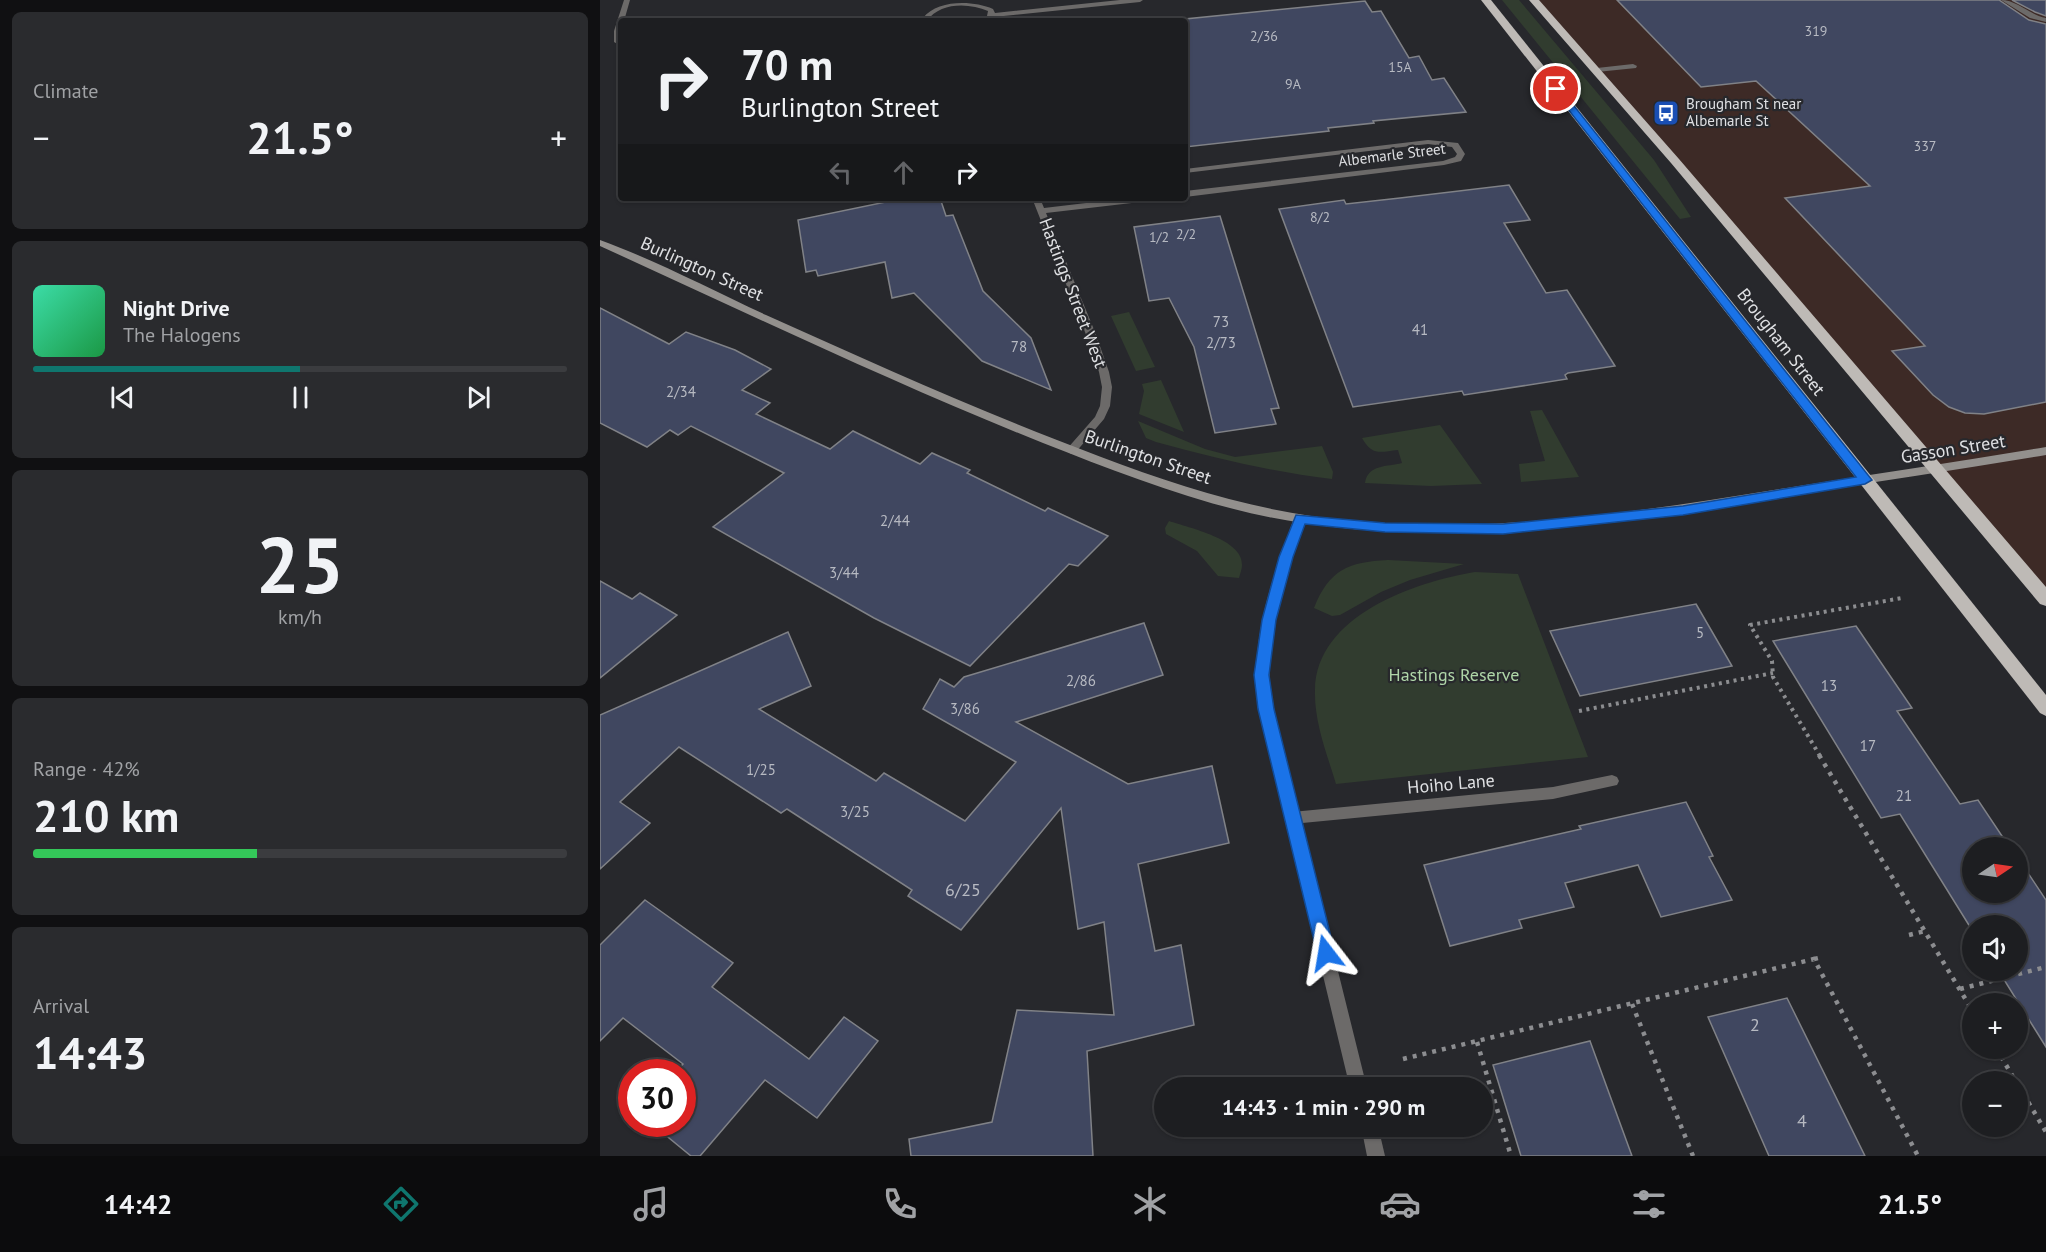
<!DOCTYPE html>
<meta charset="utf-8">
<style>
:root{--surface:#1d1e21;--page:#2a2b2e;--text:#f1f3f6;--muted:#a0a2a5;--line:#3b3c3f;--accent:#0f766e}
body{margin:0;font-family:"PT Sans",sans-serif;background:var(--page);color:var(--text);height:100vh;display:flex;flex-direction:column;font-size:22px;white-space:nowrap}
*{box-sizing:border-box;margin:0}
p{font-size:20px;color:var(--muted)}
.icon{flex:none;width:33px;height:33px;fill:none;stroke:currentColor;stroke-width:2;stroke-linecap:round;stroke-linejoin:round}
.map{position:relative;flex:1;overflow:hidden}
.sheet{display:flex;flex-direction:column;gap:12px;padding:12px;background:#101012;width:600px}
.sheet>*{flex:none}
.hud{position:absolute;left:18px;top:18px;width:570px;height:183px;border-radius:6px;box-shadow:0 2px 4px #0004,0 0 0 2px var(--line);background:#1d1e21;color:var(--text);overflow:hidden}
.needle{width:39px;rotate:77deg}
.tools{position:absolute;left:1362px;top:837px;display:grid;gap:12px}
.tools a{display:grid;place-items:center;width:66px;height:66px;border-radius:50%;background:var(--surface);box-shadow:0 2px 4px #0004,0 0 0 2px var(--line);font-size:30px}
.speed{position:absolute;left:18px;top:1059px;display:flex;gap:12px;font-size:30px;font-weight:700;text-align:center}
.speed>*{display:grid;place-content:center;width:78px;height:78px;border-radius:50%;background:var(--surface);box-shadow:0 2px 4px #0004,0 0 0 2px var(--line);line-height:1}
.speed .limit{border:9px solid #d22;background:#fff;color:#111}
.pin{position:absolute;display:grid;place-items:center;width:51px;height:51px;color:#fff;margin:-26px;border:3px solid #fff;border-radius:50%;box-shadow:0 2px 6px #0007}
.me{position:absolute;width:66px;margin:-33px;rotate:346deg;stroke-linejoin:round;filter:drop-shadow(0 0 4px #0008)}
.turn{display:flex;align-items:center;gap:21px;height:126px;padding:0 24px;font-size:27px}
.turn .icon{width:78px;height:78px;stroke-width:2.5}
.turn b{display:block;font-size:42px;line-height:51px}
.lanes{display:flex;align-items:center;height:57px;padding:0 24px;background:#0003;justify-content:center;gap:30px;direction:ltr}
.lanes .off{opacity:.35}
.big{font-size:45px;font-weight:700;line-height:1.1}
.sheet .widget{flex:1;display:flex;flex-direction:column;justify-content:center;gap:9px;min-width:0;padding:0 21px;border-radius:9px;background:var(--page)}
.sheet .dial{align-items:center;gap:0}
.dial b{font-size:78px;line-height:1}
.song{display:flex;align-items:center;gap:18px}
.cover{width:72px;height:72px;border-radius:9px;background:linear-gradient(135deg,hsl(160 70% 55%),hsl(140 70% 35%))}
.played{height:6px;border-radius:3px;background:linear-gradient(90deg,var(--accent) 50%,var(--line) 50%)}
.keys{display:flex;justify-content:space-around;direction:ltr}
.heat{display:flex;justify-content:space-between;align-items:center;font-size:33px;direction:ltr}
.charge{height:9px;border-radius:4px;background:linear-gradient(90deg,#34c759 42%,var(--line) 0)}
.trip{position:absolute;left:554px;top:1077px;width:339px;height:60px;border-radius:30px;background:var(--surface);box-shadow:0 2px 4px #0004,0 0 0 2px var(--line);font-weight:700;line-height:60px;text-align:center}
.tabs{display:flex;height:96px;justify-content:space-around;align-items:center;background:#0c0c0d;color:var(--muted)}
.tabs .icon{width:42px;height:42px}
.tabs .active{color:var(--accent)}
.tabs b{font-size:27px;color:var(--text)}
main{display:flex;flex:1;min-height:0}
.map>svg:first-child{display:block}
.industrial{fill:#3d2a26}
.green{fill:#313c2f}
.building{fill:#404760;stroke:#808287;stroke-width:1.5}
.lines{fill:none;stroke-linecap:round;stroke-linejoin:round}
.path-far1{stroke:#8c8d90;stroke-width:4;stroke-dasharray:3 4.5;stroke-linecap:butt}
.path{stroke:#8c8d90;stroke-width:4.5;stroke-dasharray:4 6;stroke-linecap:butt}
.service{fill:#6c6a69;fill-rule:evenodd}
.minor{fill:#6c6a69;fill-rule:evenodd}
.secondary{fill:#93908d;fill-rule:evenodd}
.trunk{fill:#bebab6;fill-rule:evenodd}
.route{fill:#1a73e8;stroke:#114b97;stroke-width:1.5}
.labels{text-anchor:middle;stroke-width:4.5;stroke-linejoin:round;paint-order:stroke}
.far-number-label{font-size:14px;fill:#b7bac2}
.far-poi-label{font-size:15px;fill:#dfe0e3;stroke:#27282c;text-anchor:start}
.far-street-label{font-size:15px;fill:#dfe0e3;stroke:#27282c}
.number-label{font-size:15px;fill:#b7bac2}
.street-label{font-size:18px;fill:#dfe0e3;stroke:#27282c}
.park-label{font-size:18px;fill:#afd5a8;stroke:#27282c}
.near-number-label{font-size:18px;fill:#b7bac2}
</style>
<main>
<section class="sheet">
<div class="widget"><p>Climate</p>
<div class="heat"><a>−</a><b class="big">21.5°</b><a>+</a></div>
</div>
<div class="widget">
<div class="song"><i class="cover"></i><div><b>Night Drive</b><p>The Halogens</p></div></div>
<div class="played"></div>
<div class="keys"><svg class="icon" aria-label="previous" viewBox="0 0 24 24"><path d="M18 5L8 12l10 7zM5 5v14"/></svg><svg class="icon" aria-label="pause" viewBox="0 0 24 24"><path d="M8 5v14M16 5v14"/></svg><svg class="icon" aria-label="next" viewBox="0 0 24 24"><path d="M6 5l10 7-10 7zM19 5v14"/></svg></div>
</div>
<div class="widget dial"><b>25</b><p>km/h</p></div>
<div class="widget"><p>Range · 42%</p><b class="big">210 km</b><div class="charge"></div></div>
<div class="widget"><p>Arrival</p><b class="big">14:43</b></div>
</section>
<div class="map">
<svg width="1446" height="1156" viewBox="0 0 1446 1156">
<rect width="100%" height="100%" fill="#27282c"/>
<path class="industrial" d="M934,0h512v599z"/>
<g class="green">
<path d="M902,0h17l135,160 37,57 -11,2z"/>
<path d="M529,312l26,55 -19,4 -25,-55z"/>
<path d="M561,380l23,52 -45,-18 5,-23 -2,-7z"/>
<path d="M942,410l37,67 -58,5 -2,-18 26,-3 -15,-50z"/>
<path d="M538,421l67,28 30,8 87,-11 11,26 -1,7c-60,-7 -118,-21 -176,-37l-10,-4z"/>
<path d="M840,425l42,59 -51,2 -66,-3c3,-19 22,-16 37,-20l-4,-13c-18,2 -26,6 -36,-12z"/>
<path d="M569,521c20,7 74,18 73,44 0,4 -2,9 -3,13l-21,-2 -21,-25 -31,-17 -1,-6z"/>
<path d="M788,560l76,4 -54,16 -29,12 -41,23 -8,1 -18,-8c15,-38 34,-46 74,-48z"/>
<path d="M875,572l43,2 70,183 -252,27c-9,-30 -22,-62 -21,-94 1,-74 99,-108 160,-118z"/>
</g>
<g class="building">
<path d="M1017,0h382l30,20 17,4v378l-62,12 -19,-1 -16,-6 -16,-12 -41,-44 33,-5 -140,-148 85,-12 -114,-105 -55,6z"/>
<path d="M1412,0h34v16l-11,-4z"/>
<path d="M765,1l7,11 9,-1 28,47 10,-2 13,24 12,-2 22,34 -93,9 1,2 -46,5 1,3 -144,16v-128z"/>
<path d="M909,185l21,35 -26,3 42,70 21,-3 48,76 -47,7 -3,2 2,4 -103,16 -2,-4 -109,16 -74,-198 65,-9 2,4 54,-6z"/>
<path d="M305,198h35l6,18 7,-1 30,76 48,47 20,52 -69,-29 -68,-68 -22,5 -7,-36 -67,14 -2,-6 -10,2 -8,-52z"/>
<path d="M620,216l59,192 -8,1 5,15 -61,9 -21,-86 -25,-49 -20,3 -15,-74z"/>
<path d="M0,308l69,36 17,-12 49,18 36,19 -29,21 28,13 -14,11 74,35 23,-18 67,33 12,-11 38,17 -3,3 78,38 3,-3 60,28 -30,30 -9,-2 -99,102 -96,-48 -161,-91 71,-54 -93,-47 -13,9 -8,-5 -23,17 -47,-24z"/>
<path d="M0,581l32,18 8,-6 37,22 -77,63z"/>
<path d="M1096,604l36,62 -152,30 -30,-65z"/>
<path d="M544,623l19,52 -147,47 112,62 84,-18 17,77 -91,21 17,87 26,-6 13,80 -107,26 6,105h-182l-2,-17 83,-17 25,-112 97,5 -10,-93 -26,7 -17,-121 -100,122 -53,-34 4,-6 -125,-81 -6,4 -102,-66 -59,55 30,21 -50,46v-154l188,-83 23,54 -52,23 117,72 8,-8 81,48 51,-59 -93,-53 17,-30 14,8 10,-10z"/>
<path d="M1256,626l56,82 -15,3 63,93 18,-4 32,48h-38v44h46v-34l28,42v147l-48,-77h20v-44h-46v4l-72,-116 -19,4 -108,-177z"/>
<path d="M1086,802l27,54 -4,1 23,43 -71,17 -23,-52 -73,18 9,24 -55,13 3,8 -72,18 -26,-81 157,-36 -2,-3z"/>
<path d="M45,900l88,63 -21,24 97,72 35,-42 34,24 -61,77 -52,-38 -65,76h-9l-39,-32h30v-52h-7l8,-8 -60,-46 -23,23v-96z"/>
<path d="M1187,998l78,158h-96l-61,-139z"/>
<path d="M990,1041l42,115h-111l-28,-91z"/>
</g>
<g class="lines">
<g class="path-far1">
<path d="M979,711l194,-38"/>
<path d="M1220,756l-47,-79 -1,-16 -22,-36 152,-27"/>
</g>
<g class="path">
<path d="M1219,755l153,255"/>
<path d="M1309,935l16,-4"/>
<path d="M1214,959l9,-2"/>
<path d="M1360,989l86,-22"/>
<path d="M1032,1004l61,152"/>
<path d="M877,1042l34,114"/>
<path d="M1396,1048l20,34"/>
<path d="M803,1059l411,-100 104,197"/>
<path d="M1418,1085l28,47"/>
</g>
<g class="service">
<path d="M1401,0c16,0 29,15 45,18v4l-16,-4z"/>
<path d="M1033,64l4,2 -1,2 -39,4 -4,-2 4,-2z"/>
<path d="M1012,775l5,2 2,4 -2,4 -64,14 -261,25 -5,-1 -2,-5 2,-5 5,-1 261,-25z"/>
</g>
<g class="minor">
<path d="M24,0h6l-6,21h-3v25l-7,-4v-11z"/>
<path d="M520,0h23l-3,2 -146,15 -2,4h-6l2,-10c-19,-8 -48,-9 -61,10h-33l3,-2 26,-1c14,-18 49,-18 70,-9l2,4z"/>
<path d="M828,140l30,3 7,11 -4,7 -17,4 -259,32v-6l258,-30 12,-4 2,-3 -5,-7 -24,-3 -243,29v-4z"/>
<path d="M432,198h8l4,10 84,-10h25l-4,3 -103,12 49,119 14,40 3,15 -2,19 -6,13 -29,34 -4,1 -5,-4 29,-33 5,-11 2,-19 -3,-15 -14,-40z"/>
<path d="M700,514l6,4c-22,61 -45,126 -33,191l94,379h-17l-91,-379c-11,-66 13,-130 35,-191z"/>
<path d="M761,1126h17l7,30h-18z"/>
</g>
<path class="secondary" d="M0,240c55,20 112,50 166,75 96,43 193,87 291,125 57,22 114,44 172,59 187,50 383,17 570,-13 83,-13 165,-25 247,-39v8c-82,14 -165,26 -247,39 -164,27 -330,54 -496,29 -90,-13 -176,-47 -260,-80 -150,-60 -296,-130 -443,-197z"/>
<g class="trunk">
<path d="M881,0h10l555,695v21l-6,-3z"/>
<path d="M929,0h10l140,159 367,428v19l-6,-2 -369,-441z"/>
</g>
</g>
<path class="route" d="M953,87h6l313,393 -7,4 -182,31 -180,19 -118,-2 -80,-8 -12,33 -17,63 -7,55 5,34 61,244 -3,6 -6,3 -7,-3 -2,-6 -59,-244 -4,-34 8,-55 17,-63 17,-42 89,8 118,1 180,-18 173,-29 -303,-387z"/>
<defs>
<g id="bus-square" transform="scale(1.35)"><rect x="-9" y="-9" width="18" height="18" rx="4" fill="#1a4fb4" stroke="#27282c"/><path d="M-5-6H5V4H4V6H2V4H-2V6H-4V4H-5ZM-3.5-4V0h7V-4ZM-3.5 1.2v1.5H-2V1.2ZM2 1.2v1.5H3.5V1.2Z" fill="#fff"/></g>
</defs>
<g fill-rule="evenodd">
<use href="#bus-square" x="1066" y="113"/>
</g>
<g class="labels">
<g class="far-number-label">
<text x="1216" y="36">319</text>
<text x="664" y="41">2/36</text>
<text x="800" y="72">15A</text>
<text x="693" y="89">9A</text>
<text x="1325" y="151">337</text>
<text x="720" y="222">8/2</text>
<text x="586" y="239">2/2</text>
<text x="559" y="242">1/2</text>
</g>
<g class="far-poi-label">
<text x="1086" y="109">Brougham St near<tspan x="1086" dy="17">Albemarle St</tspan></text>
</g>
<g class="far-street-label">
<text transform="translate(792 155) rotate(-7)" y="5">Albemarle Street</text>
</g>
<g class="number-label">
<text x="621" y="327">73</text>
<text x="820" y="335">41</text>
<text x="621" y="348">2/73</text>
<text x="419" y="352">78</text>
<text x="81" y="397">2/34</text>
<text x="295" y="526">2/44</text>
<text x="244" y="578">3/44</text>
<text x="1100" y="638">5</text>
<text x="481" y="686">2/86</text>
<text x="1229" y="691">13</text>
<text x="365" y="714">3/86</text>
<text x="1268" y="751">17</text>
<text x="161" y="775">1/25</text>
<text x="1304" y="801">21</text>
<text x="255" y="817">3/25</text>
</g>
<g class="street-label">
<text transform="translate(102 269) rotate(24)" y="6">Burlington Street</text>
<text transform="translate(473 293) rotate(69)" y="6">Hastings Street West</text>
<text transform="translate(1181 342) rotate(52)" y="6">Brougham Street</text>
<text transform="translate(1353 449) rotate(-9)" y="6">Gasson Street</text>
<text transform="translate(548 457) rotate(19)" y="6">Burlington Street</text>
<text transform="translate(851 784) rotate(-5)" y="6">Hoiho Lane</text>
</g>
<g class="park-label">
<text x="854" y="681">Hastings Reserve</text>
</g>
<g class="near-number-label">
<text x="363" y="896">6/25</text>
<text x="1155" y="1031">2</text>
<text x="1202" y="1127">4</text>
</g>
</g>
</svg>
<div class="tools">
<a><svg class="needle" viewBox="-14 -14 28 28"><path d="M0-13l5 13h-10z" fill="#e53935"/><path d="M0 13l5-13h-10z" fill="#a0a2a5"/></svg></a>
<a><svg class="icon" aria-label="sound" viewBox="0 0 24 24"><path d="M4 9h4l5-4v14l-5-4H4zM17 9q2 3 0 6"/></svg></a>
<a>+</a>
<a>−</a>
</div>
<div class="speed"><div class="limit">30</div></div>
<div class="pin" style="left:956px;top:89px;background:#d93025"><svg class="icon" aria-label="arrive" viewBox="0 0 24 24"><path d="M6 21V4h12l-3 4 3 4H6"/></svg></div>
<svg class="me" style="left:726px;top:953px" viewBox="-20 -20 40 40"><path d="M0-17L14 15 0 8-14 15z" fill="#1a73e8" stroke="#fff" stroke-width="4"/></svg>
<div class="trip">14:43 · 1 min · 290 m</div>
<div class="hud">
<div class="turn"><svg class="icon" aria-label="right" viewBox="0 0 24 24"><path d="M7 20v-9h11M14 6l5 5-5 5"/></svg><div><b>70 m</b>Burlington Street</div></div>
<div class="lanes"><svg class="icon off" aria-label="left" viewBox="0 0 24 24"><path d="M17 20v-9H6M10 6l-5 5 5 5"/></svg><svg class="icon off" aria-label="ahead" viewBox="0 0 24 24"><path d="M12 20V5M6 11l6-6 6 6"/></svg><svg class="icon" aria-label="right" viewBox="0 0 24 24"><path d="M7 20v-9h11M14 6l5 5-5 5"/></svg></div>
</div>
</div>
</main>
<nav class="tabs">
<b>14:42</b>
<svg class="icon active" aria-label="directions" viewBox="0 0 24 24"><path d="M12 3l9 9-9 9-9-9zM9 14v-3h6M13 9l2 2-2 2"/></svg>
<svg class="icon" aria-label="music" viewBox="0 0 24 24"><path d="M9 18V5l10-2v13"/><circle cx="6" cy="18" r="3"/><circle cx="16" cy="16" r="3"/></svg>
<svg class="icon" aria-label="phone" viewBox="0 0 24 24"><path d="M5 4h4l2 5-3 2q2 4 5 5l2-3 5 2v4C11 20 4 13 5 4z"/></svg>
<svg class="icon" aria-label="climate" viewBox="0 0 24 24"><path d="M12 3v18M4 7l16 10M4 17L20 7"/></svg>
<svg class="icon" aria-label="car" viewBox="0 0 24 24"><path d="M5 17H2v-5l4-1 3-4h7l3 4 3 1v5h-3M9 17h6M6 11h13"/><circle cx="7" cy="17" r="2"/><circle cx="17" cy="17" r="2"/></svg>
<svg class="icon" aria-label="filters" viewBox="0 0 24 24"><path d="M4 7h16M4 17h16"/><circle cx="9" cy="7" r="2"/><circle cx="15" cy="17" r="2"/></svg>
<b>21.5°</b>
</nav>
